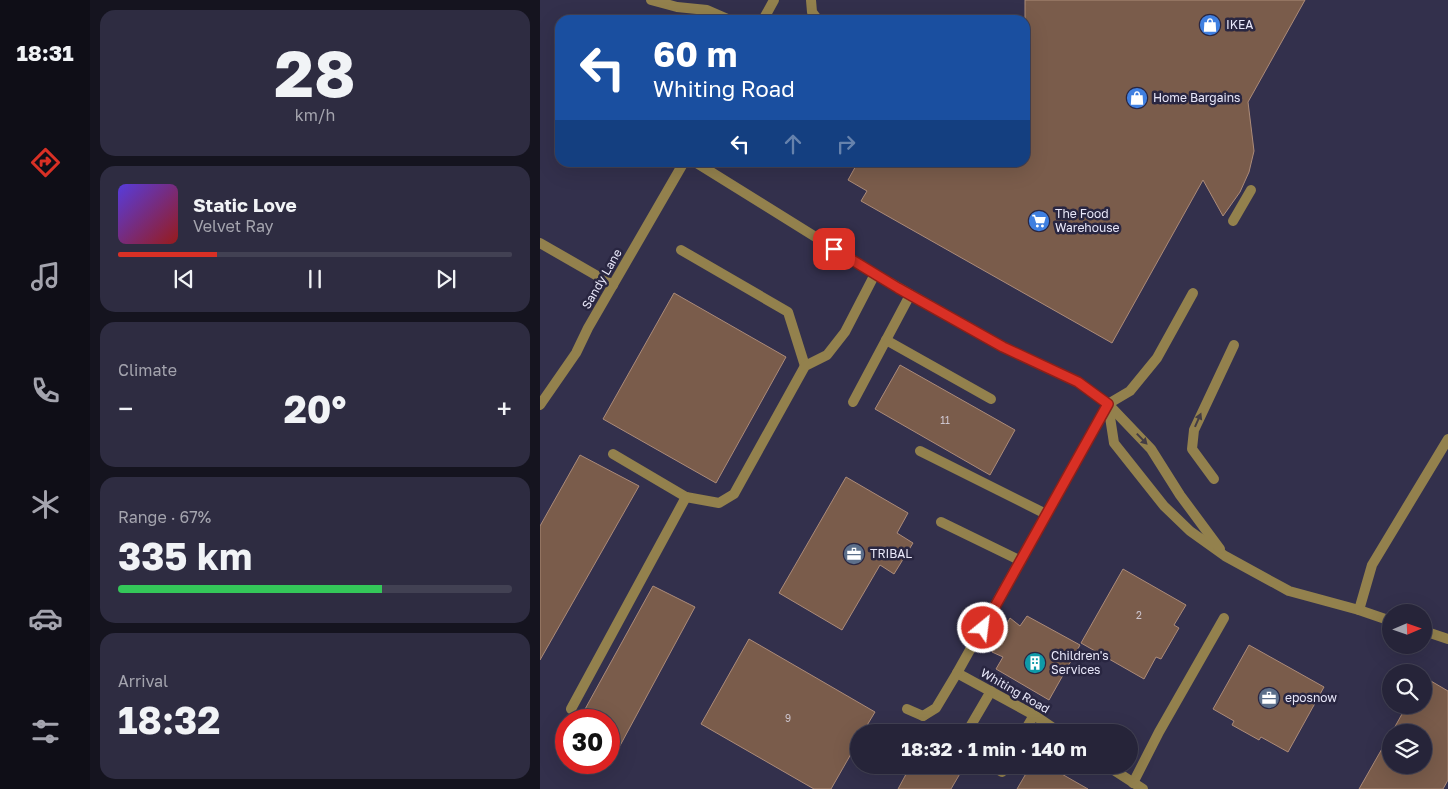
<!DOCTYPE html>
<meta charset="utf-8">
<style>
:root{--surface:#262439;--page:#2e2c41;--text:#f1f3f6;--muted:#a4a4ae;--line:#424153;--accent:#d93025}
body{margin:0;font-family:"Golos Text",sans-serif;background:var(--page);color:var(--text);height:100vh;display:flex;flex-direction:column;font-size:19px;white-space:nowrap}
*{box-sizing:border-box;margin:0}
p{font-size:16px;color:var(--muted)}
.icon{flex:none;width:28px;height:28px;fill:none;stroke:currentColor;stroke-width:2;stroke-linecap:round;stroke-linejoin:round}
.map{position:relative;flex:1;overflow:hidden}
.panel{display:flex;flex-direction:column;gap:10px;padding:10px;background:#15141f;width:450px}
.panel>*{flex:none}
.hud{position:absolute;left:15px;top:15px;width:475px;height:152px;border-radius:15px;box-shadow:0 5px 20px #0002,0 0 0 1px var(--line);background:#1a4fa0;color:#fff;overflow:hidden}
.needle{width:32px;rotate:88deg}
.tools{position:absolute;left:842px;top:604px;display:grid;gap:10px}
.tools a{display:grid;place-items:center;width:50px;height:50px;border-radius:50%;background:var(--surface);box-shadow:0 5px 20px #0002,0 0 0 1px var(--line);font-size:25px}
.speed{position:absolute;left:15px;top:709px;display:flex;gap:10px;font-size:25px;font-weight:700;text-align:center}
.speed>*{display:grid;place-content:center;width:65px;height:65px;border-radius:50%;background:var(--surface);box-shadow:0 5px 20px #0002,0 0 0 1px var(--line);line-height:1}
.speed .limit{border:8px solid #d22;background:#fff;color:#111}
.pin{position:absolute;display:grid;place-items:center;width:42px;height:42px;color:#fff;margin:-21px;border-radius:10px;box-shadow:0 2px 8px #0006}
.me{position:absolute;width:55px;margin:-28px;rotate:29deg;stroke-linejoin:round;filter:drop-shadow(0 0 4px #0008)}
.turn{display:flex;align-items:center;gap:18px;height:105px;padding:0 15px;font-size:22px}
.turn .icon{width:65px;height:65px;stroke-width:2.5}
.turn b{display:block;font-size:35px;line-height:42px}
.lanes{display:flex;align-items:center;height:48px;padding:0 15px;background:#0003;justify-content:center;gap:25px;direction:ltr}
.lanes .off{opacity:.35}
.big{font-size:38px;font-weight:700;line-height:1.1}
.panel .card{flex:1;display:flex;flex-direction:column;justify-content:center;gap:8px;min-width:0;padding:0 18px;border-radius:15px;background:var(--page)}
.panel .dial{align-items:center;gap:0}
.dial b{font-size:65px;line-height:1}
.song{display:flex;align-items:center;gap:15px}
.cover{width:60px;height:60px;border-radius:8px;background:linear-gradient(135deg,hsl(250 70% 55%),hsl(0 70% 35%))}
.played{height:5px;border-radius:2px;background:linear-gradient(90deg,var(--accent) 25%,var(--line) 25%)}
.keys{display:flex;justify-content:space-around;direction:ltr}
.heat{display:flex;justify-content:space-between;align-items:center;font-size:28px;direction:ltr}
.charge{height:8px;border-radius:4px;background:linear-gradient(90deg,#34c759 67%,var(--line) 0)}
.trip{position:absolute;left:310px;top:724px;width:288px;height:50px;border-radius:25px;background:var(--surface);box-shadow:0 5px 20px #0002,0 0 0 1px var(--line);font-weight:700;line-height:50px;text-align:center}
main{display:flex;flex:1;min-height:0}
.tabs{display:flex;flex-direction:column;width:90px;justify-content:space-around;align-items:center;background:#0f0e17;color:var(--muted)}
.tabs .icon{width:35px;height:35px}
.tabs .current{color:var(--accent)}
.tabs b{font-size:22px;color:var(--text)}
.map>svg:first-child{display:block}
.building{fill:#7a5c4b;stroke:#ac8b79}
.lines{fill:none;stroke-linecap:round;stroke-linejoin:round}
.service{stroke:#93814d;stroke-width:10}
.minor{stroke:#93814d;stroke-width:10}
.oneway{fill:#443d44}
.route-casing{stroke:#8d1f18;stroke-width:12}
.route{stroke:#d93025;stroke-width:9}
.labels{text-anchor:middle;stroke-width:5;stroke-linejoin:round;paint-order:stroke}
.number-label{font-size:10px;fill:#cdc5ce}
.poi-label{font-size:12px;fill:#e9e8fa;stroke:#292641;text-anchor:start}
.street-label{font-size:12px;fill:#e9e8fa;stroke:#292641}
</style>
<main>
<nav class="tabs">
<b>18:31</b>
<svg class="icon current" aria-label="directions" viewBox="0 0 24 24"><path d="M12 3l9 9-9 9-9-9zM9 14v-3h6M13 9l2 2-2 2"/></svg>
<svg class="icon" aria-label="music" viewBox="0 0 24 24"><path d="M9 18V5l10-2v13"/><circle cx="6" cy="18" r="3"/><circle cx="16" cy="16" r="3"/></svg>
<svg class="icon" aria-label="phone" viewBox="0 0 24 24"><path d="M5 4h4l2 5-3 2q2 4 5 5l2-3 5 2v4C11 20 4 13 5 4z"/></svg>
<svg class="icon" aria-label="climate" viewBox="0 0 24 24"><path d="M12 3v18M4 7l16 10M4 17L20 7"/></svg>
<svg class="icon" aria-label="car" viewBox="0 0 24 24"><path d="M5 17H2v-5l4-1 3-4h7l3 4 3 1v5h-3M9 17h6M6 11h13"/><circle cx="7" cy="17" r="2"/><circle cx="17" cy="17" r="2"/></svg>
<svg class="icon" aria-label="filters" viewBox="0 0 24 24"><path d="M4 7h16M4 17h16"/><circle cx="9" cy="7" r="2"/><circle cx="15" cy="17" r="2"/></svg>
</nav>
<section class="panel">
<div class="card dial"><b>28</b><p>km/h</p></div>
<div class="card">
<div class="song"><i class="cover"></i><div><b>Static Love</b><p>Velvet Ray</p></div></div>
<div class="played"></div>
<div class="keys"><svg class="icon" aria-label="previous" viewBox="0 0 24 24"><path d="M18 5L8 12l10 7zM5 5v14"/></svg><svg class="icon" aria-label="pause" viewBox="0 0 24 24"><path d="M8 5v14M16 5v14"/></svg><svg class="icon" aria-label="next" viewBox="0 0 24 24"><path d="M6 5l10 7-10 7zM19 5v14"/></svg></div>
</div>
<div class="card"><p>Climate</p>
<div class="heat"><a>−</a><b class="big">20°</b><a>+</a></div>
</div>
<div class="card"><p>Range · 67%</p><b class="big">335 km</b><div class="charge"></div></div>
<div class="card"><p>Arrival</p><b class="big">18:32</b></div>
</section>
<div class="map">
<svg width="908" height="789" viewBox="0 0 908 789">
<rect width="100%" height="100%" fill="#33304c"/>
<g class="building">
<path d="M485,0h280l-57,102 6,49 -5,21 -9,20 -17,24 -20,-36 -91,163 -251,-142 6,-10 -19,-11 10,-18h167z"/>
<path d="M134,293l112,64 -70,126 -113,-64z"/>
<path d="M360,365l115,65 -25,45 -115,-66z"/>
<path d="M40,455l59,31 -99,174v-134z"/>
<path d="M306,477l62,36 -11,20 16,10 -19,31 -14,-9 -38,65 -63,-37z"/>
<path d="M583,569l63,36 -12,20 5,3 -18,31 -5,-2 -12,22 -63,-36z"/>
<path d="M113,586l42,21 -86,159v-46h-30z"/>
<path d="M487,616l53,29 -31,55 -53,-31 7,-12 -11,-5 18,-34 10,8z"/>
<path d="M209,639l126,73 -12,20h-4v8l-28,49h-17l-113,-65z"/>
<path d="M709,645l75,42 -36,65 -27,-15 -2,3 -27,-15 2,-4 -21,-12z"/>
<path d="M884,677l24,14v89l-5,9h-84l32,-56v32h33v-33h-32l15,-27h17z"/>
<path d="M371,765h54l-14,24h-53z"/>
<path d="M491,765h15l42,24h-71z"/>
</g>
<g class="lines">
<g class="service">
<path d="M111,0l26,7 30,3 23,10"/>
<path d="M271,0l1,12 6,8"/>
<path d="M693,221l18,-31"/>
<path d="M141,250l107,62 17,54"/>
<path d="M346,340l105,59"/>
<path d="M313,402l57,-107"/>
<path d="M568,404l6,39 50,63 26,25 35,25 64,35 70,19 32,11"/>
<path d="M568,404l43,45 29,46 40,54"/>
<path d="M568,404l22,-13 27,-33 36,-65"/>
<path d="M380,451l126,63"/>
<path d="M73,454l73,43 33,6 15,-9 71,-128 22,-11 18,-23 30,-58"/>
<path d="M674,479l-22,-30 2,-19 40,-85"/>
<path d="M401,522l80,39"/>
<path d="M819,610l13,-45 76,-126"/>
<path d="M884,631l24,8"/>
<path d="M31,709l115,-212"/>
<path d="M367,709l16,7"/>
<path d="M427,732l24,-41"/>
<path d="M484,732l10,-17"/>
<path d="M450,765l12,7 4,-7"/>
<path d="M593,783l26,-51 65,-114"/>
</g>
<g class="minor">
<path d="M223,20l11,-20"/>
<path d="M155,162l180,112 128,73 75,35 30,22 -151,269 77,42 25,17"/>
<path d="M0,243l73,42"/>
<path d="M0,405l36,-52 12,-25 96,-166"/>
<path d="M383,716l13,-8 21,-35"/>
<path d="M566,765l37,24"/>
</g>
</g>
<defs><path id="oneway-solid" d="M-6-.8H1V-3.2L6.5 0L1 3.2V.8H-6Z" transform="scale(1.25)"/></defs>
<g class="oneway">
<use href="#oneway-solid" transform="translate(658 420) rotate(-66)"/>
<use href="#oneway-solid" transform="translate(602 439) rotate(46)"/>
</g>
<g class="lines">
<g class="route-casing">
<path id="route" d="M294,249l64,39 105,59 75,35 30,22 -125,224"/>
</g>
<use href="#route" class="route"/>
</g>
<defs>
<g id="shop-disc" transform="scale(1.125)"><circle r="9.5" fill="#3f7fe0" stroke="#292641"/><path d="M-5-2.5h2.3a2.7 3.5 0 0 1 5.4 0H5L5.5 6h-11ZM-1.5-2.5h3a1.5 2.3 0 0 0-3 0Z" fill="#fff"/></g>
<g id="supermarket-disc" transform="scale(1.125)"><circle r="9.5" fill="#3f7fe0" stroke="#292641"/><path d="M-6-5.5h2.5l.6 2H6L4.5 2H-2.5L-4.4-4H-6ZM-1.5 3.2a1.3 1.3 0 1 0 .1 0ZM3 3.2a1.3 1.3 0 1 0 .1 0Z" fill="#fff"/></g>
<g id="office-disc" transform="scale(1.125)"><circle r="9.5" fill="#5c6f8a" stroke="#292641"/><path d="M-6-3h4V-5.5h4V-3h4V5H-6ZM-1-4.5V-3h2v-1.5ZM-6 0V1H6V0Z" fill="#fff"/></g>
<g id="building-disc" transform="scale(1.125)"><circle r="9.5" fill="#0f9aa8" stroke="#292641"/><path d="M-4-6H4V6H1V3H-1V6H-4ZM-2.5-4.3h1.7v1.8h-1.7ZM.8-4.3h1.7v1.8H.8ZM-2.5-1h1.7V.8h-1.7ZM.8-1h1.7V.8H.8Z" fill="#fff"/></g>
</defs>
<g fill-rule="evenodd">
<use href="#shop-disc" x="670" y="25"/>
<use href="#shop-disc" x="597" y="98"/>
<use href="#supermarket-disc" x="499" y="221"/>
<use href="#office-disc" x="314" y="554"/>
<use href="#building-disc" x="495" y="663"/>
<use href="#office-disc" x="729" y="698"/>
</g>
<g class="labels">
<g class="number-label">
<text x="405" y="424">11</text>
<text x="599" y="619">2</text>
<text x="248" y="722">9</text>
</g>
<g class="poi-label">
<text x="686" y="29">IKEA</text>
<text x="613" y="102">Home Bargains</text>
<text x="515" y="218">The Food<tspan x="515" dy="14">Warehouse</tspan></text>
<text x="330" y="558">TRIBAL</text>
<text x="511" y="660">Children's<tspan x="511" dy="14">Services</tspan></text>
<text x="745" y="702">eposnow</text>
</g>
<g class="street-label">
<text transform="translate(62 279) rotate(-60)" y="4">Sandy Lane</text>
<text transform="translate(475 691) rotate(30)" y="4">Whiting Road</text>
</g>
</g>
</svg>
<div class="tools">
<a><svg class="needle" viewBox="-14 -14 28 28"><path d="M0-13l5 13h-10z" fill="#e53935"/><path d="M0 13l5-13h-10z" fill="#a4a4ae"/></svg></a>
<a><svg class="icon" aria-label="search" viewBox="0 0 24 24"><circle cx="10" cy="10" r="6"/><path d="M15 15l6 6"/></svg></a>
<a><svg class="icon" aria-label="layers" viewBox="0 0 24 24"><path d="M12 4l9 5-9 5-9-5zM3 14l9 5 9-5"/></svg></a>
</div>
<div class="speed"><div class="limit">30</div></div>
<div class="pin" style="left:294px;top:249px;background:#d93025"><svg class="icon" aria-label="arrive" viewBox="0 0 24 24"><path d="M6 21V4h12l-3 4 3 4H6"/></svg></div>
<svg class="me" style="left:443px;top:628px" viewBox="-20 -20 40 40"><circle r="17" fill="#d93025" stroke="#fff" stroke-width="3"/><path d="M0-11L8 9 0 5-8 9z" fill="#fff"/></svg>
<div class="trip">18:32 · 1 min · 140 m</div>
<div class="hud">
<div class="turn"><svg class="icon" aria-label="left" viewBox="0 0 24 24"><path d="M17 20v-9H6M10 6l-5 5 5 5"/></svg><div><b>60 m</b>Whiting Road</div></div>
<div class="lanes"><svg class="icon" aria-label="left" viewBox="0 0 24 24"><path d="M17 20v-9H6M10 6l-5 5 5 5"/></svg><svg class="icon off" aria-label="ahead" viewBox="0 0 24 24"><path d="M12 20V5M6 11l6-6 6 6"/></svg><svg class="icon off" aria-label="right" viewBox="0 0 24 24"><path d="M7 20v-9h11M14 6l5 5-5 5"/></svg></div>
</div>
</div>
</main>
